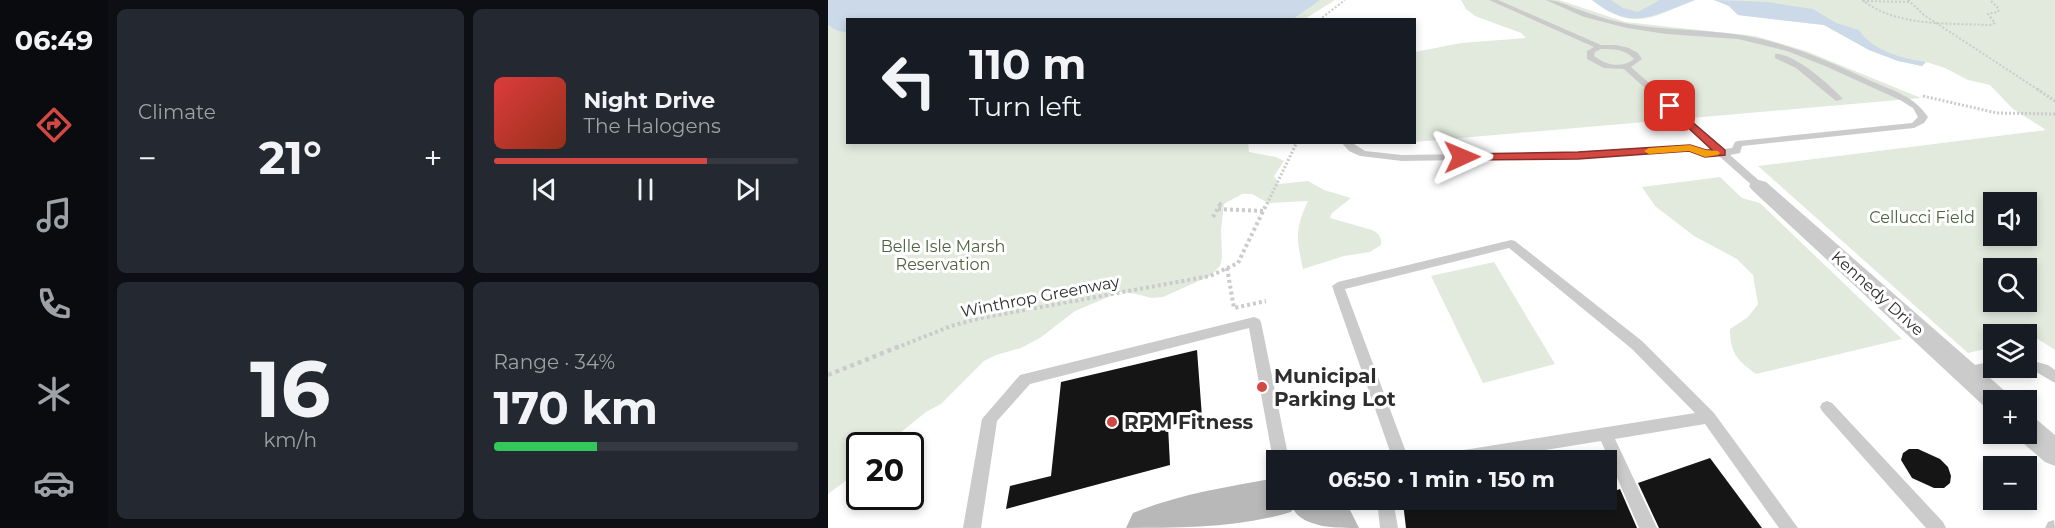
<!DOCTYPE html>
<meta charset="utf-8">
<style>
:root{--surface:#171b24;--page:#242831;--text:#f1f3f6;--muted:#9ea1a6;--line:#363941;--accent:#d34842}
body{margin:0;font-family:Montserrat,sans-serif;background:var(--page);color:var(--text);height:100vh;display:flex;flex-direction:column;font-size:22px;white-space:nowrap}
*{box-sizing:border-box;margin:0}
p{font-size:20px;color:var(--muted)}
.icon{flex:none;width:33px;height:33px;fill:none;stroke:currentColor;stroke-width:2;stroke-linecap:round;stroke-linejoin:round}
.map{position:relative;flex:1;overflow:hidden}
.side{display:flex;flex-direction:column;gap:9px;padding:9px;background:#0d0f14;width:720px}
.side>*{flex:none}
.top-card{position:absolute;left:18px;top:18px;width:570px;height:126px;border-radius:0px;box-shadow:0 3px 9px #0003;background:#171b24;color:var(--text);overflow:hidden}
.buttons{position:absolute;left:1155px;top:192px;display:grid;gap:12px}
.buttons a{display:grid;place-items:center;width:54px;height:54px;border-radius:0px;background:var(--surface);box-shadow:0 3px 9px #0003;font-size:30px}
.speed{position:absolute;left:18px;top:432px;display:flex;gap:12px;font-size:30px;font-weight:700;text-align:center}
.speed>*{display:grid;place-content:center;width:78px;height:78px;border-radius:50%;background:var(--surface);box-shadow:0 3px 9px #0003;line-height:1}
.speed .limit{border:3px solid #111;border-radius:9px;background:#fff;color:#111}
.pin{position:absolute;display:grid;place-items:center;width:51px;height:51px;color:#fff;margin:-26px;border-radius:12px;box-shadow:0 3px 9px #0006}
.me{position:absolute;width:66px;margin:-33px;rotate:89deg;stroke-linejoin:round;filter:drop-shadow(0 0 4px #0008)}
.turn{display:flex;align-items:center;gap:21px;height:126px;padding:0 24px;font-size:27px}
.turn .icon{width:78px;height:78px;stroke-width:2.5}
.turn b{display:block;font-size:42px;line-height:51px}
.big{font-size:45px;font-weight:700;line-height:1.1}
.side .widget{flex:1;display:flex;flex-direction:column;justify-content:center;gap:9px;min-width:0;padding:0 21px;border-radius:9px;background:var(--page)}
.side .dial{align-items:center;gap:0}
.dial b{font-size:78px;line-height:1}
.song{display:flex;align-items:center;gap:18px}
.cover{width:72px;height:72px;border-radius:9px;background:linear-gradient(135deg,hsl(0 70% 55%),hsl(10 70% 35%))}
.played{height:6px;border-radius:3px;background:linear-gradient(90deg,var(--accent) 70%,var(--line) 70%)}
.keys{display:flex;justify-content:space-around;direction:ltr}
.heat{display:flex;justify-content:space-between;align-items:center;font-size:33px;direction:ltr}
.charge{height:9px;border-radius:4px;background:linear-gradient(90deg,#34c759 34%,var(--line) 0)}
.side .tiles{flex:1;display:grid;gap:9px;grid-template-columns:repeat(2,1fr)}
.trip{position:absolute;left:438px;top:450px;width:351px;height:60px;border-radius:0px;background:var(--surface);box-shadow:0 3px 9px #0003;font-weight:700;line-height:60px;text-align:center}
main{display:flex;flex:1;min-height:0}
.dock{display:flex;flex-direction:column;width:108px;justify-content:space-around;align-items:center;background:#090b0e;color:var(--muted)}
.dock .icon{width:42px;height:42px}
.dock .on{color:var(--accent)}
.dock b{font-size:27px;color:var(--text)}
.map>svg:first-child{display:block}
.green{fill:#e2eadd;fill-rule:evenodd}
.water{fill:#cbd9e8}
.building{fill:#151515}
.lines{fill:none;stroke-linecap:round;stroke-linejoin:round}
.path-far3{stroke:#cbcbcb;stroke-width:2;stroke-dasharray:2 2;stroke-linecap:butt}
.path-far2{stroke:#cbcbcb;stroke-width:3;stroke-dasharray:2 2;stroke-linecap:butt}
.path-far1{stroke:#cbcbcb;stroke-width:4;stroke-dasharray:3 3;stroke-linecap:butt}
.path{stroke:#cbcbcb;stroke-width:4.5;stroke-dasharray:4 4;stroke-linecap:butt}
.lane{fill:#cbcbcb;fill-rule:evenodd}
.street{fill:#cbcbcb;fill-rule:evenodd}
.secondary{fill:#b8b8b8;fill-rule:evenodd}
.route{fill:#d34842;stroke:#892f2b;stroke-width:1.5}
.slow{fill:#f59e0b}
.poi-dot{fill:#d34842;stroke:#fff;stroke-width:2}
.labels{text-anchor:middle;stroke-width:6;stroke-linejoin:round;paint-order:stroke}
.park-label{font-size:16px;fill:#4d6540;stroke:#fff}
.street-label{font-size:16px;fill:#2e2e2e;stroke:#fff}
.near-poi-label{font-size:20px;font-weight:bold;fill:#2e2e2e;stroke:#fff;text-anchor:start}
</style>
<main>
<nav class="dock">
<b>06:49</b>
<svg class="icon on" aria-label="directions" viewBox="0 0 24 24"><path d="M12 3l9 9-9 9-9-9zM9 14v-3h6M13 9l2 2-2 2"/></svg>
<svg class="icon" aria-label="music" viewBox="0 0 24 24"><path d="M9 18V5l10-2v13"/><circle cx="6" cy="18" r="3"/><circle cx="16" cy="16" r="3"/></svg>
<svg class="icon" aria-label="phone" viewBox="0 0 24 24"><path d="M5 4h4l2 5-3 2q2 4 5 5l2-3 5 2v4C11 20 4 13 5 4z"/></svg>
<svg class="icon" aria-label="climate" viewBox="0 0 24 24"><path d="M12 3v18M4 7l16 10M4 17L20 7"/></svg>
<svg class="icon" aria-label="car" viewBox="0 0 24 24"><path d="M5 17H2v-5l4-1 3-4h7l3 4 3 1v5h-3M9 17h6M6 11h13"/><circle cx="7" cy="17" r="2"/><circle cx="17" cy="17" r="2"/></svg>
</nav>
<section class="side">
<div class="tiles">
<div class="widget"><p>Climate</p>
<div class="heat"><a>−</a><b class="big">21°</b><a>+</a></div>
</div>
<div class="widget">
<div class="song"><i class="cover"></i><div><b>Night Drive</b><p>The Halogens</p></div></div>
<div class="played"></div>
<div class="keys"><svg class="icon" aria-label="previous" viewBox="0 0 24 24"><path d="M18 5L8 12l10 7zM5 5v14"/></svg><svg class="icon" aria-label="pause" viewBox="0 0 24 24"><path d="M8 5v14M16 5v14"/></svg><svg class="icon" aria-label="next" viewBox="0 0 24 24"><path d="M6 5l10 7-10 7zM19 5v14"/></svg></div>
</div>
<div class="widget dial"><b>16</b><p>km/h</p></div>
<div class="widget"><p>Range · 34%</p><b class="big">170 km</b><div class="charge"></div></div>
</div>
</section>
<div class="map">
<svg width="1227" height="528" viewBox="0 0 1227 528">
<rect width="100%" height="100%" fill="#fff"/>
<g class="green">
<path d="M0,0h507l-32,20h-455v122l400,1 1,9 27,5 8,4 -10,15 5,8 29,-3 16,9 27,8 -19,15 -2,5 42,12c7,3 10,8 9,15l-11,7 -26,4 -41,13c-7,-31 -8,-40 5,-68l-40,2 -16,-9h-10l-18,10 -3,26 1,27 -2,9 -10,10 -47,21 -12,1 -14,-4 -17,-2 -45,19 -35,27 -19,10 -25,7 -12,6 -43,43 -15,8 -36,29 -2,4 -28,1 -1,25 -31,23z"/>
<path d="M633,0h98l66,22 130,14 51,15 115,47 -506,44v-90l46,-9 65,-5 -5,-5 -46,-17 -9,-7z"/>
<path d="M764,0h103c-43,17 -61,33 -103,0z"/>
<path d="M886,0h341v350l-28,-18 -33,2 -1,13 -25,6 -210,-187 288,-36 -33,-21 -23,-24 -22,-5 -23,-12 -19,-6 -4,4 -24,-5 -29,-11 -45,-25 -86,-10 -9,-9zM1166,202h32v34h-32zM1166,268h32v34h-32z"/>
<path d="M892,177l22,21 18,5 142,136 -146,35c-19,-14 -26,-21 -26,-45l18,-12 10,-13 -5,-29 -16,-16 -43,-23 -39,-30 -13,-19z"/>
<path d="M666,262l61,102 -72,19 -52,-107z"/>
</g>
<g class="water">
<path d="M0,0h492l-27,19 -445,1 -1,12 -9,-1 -10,-6z"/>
<path d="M764,0h19l12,8 15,4 22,-12h35c-41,15 -63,32 -103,0z"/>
<path d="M886,0l53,2 46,7 23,14 23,7c12,20 44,29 67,32l-4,4 -24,-5 -29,-11 -45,-25 -86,-10 -9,-9z"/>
</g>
<g class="building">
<path d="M369,350l5,67 -34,9 2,39 -164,44 4,-23 41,-10 10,-94z"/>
<path d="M1081,449h9l22,10 8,8 3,9 -1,7 -6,5h-10l-22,-10 -11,-18 2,-7z"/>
<path d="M882,458l52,70h-103l-21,-45z"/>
<path d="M792,489l17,39h-231l-3,-25 23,-3h180v-6z"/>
</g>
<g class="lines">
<g class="path-far3">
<path d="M1034,0c35,27 86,23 128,25l5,-2 -7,-9 10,-2 1,-3 -9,-9"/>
<path d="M1080,0l16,15 116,76"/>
<path d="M1035,1l46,1"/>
<path d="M491,20l26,-20"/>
</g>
<g class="path-far2">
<path d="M1209,89l18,12"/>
<path d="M1095,96l74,17 58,1"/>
<path d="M392,204l2,-3"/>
<path d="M439,204l30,-62"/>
</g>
<g class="path-far1">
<path d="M390,209l45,2"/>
<path d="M385,217l8,-14"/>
<path d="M399,268l7,40 32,-7"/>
<path d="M68,348l55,-22 30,-8 229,-42 28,-13 29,-60"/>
</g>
<path class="path" d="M0,375l72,-29"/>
<g class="lane">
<path d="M661,0h9l103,45h15l13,3 9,5 4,6 -11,8 93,82 8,-1 3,-6 3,-1 174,-18 6,-6 -5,-9 -13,-8 -75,-34 -38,-15 -49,-12 -72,-5 -39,-6 -43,-11 -38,-17c12,0 22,6 34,10 16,6 32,11 49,14 39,7 79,5 118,12 43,8 85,26 124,45 23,10 43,15 57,36l-4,6 -10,5 -172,18 -2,7 -10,2 33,29 1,2 -1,2h-8l-36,-32 -14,1 -16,-6 -104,7 -183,3 -42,-5 -11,-5 -8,-9h10l14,9 37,4 183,-3 105,-7 16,6 7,-1 -89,-81 -20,-1 -17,-9v-8l7,-4zM773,49c13,0 24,0 33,10 -13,10 -28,6 -40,-3l1,-4z"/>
<path d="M947,54c19,-1 55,31 68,45l-7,2 -40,-33 -21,-10z"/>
<path d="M683,240l4,1 127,100 72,72 84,115h-19l-74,-104 -90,15 42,89h-18l-38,-87 -117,19h-47l2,-5 6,-2 250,-40 -63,-64 -123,-101 -164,41 64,171h-16l-61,-174 6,-4z"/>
<path d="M426,317l5,2 2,3 28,138h-13v5l-3,-5 -24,-132 -219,56 -33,37 -16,107h-18l19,-109 38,-44z"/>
<path d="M1198,359l22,6 7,5v13l-17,-10 -17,-5h5z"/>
<path d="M1166,361v7h6l-1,2 -34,8 -5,-2 -2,-4 2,-4z"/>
<path d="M999,401l5,2 111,119 3,6h-20l-104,-117 -2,-4 2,-4z"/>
<path d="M549,500h16l5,28h-18z"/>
<path d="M1226,520l1,8h-10l3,-6z"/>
</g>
<g class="street">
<path d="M931,180l7,2 240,210 4,8h-16v10l-8,-2 -234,-218 -3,-4 3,-4z"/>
<path d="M1198,416l10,3 19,16v31l-10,-4 -29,-25 -2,-3h12z"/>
</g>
<path class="secondary" d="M448,478v22h69l14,28c-23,0 -55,0 -66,-19l-2,3c-52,16 -109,16 -165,16l7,-15c46,-19 94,-26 143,-35z"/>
</g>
<path class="route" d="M842,103l55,47v5l-20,2 -16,-6 -111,8 -116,1 -6,-3 6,-3 116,-2 112,-7 16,5h6l-45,-42 -2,-2z"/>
<path class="slow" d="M862,145l16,5 12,1 2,2 -2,2 -13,2 -16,-6 -40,3 -5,-3 5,-3z"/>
<g class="poi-dot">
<circle cx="434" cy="387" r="6"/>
<circle cx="284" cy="422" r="6"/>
</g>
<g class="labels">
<g class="park-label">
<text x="1094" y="223">Cellucci Field</text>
<text x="115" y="252">Belle Isle Marsh<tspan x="115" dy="18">Reservation</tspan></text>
</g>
<g class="street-label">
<text transform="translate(1050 293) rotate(42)" y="6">Kennedy Drive</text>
<text transform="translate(212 296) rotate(-11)" y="6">Winthrop Greenway</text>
</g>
<g class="near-poi-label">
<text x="446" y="383">Municipal<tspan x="446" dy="23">Parking Lot</tspan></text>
<text x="296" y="429">RPM Fitness</text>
</g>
</g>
</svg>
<div class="buttons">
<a><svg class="icon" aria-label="sound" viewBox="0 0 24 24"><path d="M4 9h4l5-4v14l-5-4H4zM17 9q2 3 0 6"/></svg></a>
<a><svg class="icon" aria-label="search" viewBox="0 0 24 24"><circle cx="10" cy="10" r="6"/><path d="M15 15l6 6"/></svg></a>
<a><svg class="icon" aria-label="layers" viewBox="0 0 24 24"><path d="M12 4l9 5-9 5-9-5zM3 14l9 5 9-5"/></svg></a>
<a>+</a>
<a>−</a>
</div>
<div class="speed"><div class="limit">20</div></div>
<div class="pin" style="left:842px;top:106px;background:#d93025"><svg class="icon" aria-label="arrive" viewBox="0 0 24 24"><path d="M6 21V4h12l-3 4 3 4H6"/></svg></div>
<svg class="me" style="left:634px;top:157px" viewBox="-20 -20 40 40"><path d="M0-17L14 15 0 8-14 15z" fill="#d34842" stroke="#fff" stroke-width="4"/></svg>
<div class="trip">06:50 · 1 min · 150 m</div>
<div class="top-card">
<div class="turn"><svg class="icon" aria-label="left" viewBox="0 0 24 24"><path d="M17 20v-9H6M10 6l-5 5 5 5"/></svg><div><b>110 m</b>Turn left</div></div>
</div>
</div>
</main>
